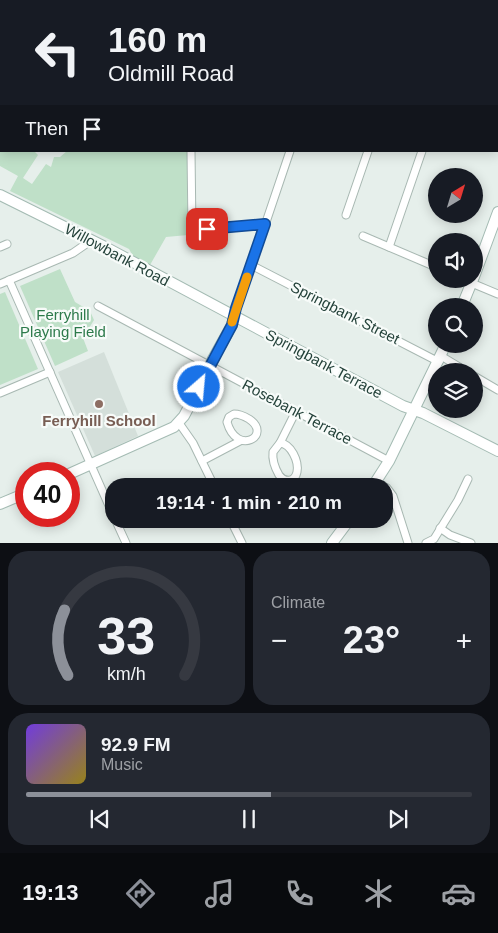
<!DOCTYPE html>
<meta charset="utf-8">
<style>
:root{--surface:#171b24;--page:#242831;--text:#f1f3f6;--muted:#9ea1a6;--line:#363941;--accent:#8c9099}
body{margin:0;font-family:Arial,sans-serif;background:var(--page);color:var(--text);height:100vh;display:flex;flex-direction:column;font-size:19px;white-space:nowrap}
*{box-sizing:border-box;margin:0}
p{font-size:16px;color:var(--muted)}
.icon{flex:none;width:28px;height:28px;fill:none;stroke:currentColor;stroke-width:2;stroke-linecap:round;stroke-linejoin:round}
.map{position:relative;height:543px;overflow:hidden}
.panel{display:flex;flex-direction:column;gap:8px;padding:8px;background:#0d0f14;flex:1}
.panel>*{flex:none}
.guide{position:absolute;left:0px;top:0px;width:499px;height:152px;box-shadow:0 2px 12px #0003;background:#171b24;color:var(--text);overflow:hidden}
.needle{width:32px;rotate:38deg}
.fabs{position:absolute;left:428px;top:168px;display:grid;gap:10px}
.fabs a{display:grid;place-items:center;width:55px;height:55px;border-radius:50%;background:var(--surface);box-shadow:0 2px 12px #0003;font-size:25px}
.speed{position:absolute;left:15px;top:462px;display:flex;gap:10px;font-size:25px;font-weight:700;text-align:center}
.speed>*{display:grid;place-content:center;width:65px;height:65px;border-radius:50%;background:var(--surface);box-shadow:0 2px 12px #0003;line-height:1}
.speed .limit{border:8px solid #d22;background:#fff;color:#111}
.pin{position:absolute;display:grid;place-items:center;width:42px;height:42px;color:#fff;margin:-21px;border-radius:10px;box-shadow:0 2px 8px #0006}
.me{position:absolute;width:55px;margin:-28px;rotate:27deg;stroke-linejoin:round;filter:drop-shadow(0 0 4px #0008)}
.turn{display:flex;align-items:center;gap:18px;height:105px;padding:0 25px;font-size:22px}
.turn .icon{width:65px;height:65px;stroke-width:2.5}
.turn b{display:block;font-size:35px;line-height:42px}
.then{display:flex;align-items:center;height:48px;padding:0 25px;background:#0003;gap:10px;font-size:19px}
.big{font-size:38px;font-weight:600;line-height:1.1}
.panel .card{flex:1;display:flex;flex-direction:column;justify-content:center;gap:8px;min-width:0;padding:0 18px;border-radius:20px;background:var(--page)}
.panel .dial{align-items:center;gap:0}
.dial svg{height:130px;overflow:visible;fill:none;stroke:var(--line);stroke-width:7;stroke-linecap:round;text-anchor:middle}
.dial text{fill:var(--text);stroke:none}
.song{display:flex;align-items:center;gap:15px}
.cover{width:60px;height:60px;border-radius:8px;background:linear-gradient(135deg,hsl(260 70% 55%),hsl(50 70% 35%))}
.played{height:5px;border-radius:2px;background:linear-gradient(90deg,var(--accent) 55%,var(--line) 55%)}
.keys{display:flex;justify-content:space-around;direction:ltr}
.heat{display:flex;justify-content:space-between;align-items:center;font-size:28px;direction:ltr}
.panel .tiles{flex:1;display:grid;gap:8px;grid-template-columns:1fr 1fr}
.card:last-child{grid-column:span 2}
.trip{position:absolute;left:105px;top:478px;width:288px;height:50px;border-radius:20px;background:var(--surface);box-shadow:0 2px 12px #0003;font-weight:600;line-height:50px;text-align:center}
.menu{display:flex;height:80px;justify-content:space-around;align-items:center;background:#090b0e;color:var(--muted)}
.menu .icon{width:35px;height:35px}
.menu .on{color:var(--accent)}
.menu b{font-size:22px;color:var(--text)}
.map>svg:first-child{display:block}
.built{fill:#d4dfda}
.green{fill:#bfe0c8}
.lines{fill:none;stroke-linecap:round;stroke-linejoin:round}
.street-casing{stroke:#a8b8b2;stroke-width:9}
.secondary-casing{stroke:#a4bbb3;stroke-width:12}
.street{stroke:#fff;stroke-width:7}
.secondary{stroke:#fff;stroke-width:10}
.secondary-bridge-casing{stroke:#a4bbb3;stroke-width:12;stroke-linecap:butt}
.secondary-bridge{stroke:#fff;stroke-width:10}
.route-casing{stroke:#114b97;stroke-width:12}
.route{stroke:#1a73e8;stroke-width:9}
.slow{stroke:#f59e0b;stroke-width:9}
.education-dot{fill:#8d6e63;stroke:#f7fbf9;stroke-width:2}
.labels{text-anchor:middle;stroke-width:4.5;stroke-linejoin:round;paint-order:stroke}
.street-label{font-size:15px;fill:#24423a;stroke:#f7fbf9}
.park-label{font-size:15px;fill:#2d7a4b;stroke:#f7fbf9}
.education-label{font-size:15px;font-weight:bold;fill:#785e54;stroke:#f7fbf9}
</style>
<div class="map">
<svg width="498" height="543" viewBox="0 0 498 543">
<rect width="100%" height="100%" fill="#e6efeb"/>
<path class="built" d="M104,352l34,84 -43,20 -37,-84z"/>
<g class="green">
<path d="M0,124l1,27h33l4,4 -15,23 9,6 14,-20 5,3 3,-10h6l7,-6h120l1,84 -22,2 -16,28 -17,-9 -4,-7 -119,-58 8,-15 -18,-10z"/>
<path d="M60,269l15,33 15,9 4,9 -11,18 5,13 -33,15 -35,-80z"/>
<path d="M5,292l33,77 -38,16v-91z"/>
</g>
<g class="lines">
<g class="street-casing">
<g id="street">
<path d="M215,0l1,1"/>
<path d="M95,1l1,-1"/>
<path d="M167,1v-1"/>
<path d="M288,1l1,-1"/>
<path d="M340,1l1,-1"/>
<path d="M419,1l1,-1"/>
<path d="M473,1v-1"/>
<path d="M0,84l1,2"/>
<path d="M0,96l1,1"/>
<path d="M191,151l1,79 29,-1 44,-5"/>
<path d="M346,215l22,-64"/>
<path d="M363,236l73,31"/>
<path d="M0,247l7,-3"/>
<path d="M389,247l33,-96"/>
<path d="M251,265l188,97"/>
<path d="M462,279l36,15"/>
<path d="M9,280l105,237"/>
<path d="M0,284l73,-31 13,-9 3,-5"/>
<path d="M98,306l291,155"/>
<path d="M234,317l56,-166"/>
<path d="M441,356l25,15"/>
<path d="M474,376l24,14"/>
<path d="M0,393l50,-21"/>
<path d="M234,414c5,0 10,2 15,5 24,16 -12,38 -22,3l2,-5z"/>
<path d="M179,423l14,20 21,43"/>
<path d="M280,443c11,1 19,18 17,29 -2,10 -12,11 -18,3 -4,-7 -7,-15 -6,-23z"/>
<path d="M280,443l16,-32"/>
<path d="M202,461l38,-20"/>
<path d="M376,482l11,6 6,8 15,47"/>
<path d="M115,519l11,24"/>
<path d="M230,519l12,24"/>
<path d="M440,528l10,7 21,8"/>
<path d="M426,543l8,-4 24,-39 10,-21"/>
</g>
</g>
<g class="secondary-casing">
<g id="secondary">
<path d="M0,195l105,52 298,159 20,7 75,38"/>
<path d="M474,277l24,-65"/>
<path d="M462,306l11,-27"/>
<path d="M213,359l19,-34 2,-8"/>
<path d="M69,474l105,-47 10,-11 22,-42"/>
<path d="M373,486l16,-25 57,-117"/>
<path d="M0,504l26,-11"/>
<path d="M332,543l18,-24"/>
</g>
</g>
<use href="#street" class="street"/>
<use href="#secondary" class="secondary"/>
<g class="secondary-bridge-casing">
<path id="secondary-bridge" d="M206,374l7,-15"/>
</g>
<use href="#secondary-bridge" class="secondary-bridge"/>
</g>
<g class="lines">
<g class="route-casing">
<path id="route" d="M199,387l33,-62 4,-17 29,-84 -58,5"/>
</g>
<use href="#route" class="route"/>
<path class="slow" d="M232,322l15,-45"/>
</g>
<circle class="education-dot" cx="99" cy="404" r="5"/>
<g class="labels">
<g class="street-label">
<text transform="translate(117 255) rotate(28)" y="5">Willowbank Road</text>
<text transform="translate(345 313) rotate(27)" y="5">Springbank Street</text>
<text transform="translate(324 364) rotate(28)" y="5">Springbank Terrace</text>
<text transform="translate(297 412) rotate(28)" y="5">Rosebank Terrace</text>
</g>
<g class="park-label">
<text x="63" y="320">Ferryhill<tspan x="63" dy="17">Playing Field</tspan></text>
</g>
<g class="education-label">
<text x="99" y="426">Ferryhill School</text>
</g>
</g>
</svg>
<div class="fabs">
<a><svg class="needle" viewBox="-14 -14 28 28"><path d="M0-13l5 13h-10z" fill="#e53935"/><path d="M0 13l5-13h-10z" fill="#9ea1a6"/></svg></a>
<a><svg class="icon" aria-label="sound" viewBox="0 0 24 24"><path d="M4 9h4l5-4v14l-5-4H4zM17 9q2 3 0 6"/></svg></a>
<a><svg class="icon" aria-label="search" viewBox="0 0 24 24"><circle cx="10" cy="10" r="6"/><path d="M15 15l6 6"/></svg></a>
<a><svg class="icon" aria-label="layers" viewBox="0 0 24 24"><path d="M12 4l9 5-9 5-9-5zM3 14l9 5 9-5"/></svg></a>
</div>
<div class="speed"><div class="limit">40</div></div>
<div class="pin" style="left:207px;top:229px;background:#d93025"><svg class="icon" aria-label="arrive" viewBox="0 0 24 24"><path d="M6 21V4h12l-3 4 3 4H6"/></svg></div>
<svg class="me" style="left:199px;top:387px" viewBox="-20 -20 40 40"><circle r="17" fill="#1a73e8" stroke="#fff" stroke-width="3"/><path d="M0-11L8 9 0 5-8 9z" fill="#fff"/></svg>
<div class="trip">19:14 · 1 min · 210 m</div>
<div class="guide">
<div class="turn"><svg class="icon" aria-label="left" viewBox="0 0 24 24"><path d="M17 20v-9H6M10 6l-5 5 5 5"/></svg><div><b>160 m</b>Oldmill Road</div></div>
<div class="then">Then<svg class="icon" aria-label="arrive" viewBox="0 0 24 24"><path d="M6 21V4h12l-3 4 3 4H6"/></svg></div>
</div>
</div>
<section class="panel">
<div class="tiles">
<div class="card dial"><svg viewBox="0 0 100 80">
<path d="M14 69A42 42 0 1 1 86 69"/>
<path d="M14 69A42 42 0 0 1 12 29" stroke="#8c9099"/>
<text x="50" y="56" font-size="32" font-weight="700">33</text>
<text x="50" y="72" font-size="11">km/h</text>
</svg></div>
<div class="card"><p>Climate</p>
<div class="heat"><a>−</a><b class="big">23°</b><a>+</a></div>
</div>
<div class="card">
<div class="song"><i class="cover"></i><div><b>92.9 FM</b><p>Music</p></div></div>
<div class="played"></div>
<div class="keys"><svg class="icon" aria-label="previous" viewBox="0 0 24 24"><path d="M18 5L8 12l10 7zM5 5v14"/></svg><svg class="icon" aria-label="pause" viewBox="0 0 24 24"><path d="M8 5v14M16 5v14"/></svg><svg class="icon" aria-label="next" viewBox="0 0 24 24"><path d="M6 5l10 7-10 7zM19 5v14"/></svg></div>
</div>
</div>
</section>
<nav class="menu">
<b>19:13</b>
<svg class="icon on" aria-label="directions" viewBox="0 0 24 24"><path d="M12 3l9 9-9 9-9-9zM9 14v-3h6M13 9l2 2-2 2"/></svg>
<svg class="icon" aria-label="music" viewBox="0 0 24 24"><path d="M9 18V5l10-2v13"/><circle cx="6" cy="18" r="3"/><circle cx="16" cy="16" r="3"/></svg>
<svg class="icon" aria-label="phone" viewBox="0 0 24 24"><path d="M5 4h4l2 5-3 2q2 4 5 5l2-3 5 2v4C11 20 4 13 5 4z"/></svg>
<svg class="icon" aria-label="climate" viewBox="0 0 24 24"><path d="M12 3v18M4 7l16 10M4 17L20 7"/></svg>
<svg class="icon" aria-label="car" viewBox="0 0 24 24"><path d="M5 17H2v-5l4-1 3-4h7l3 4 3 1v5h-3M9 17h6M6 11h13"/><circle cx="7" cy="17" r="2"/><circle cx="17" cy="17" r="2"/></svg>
</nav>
